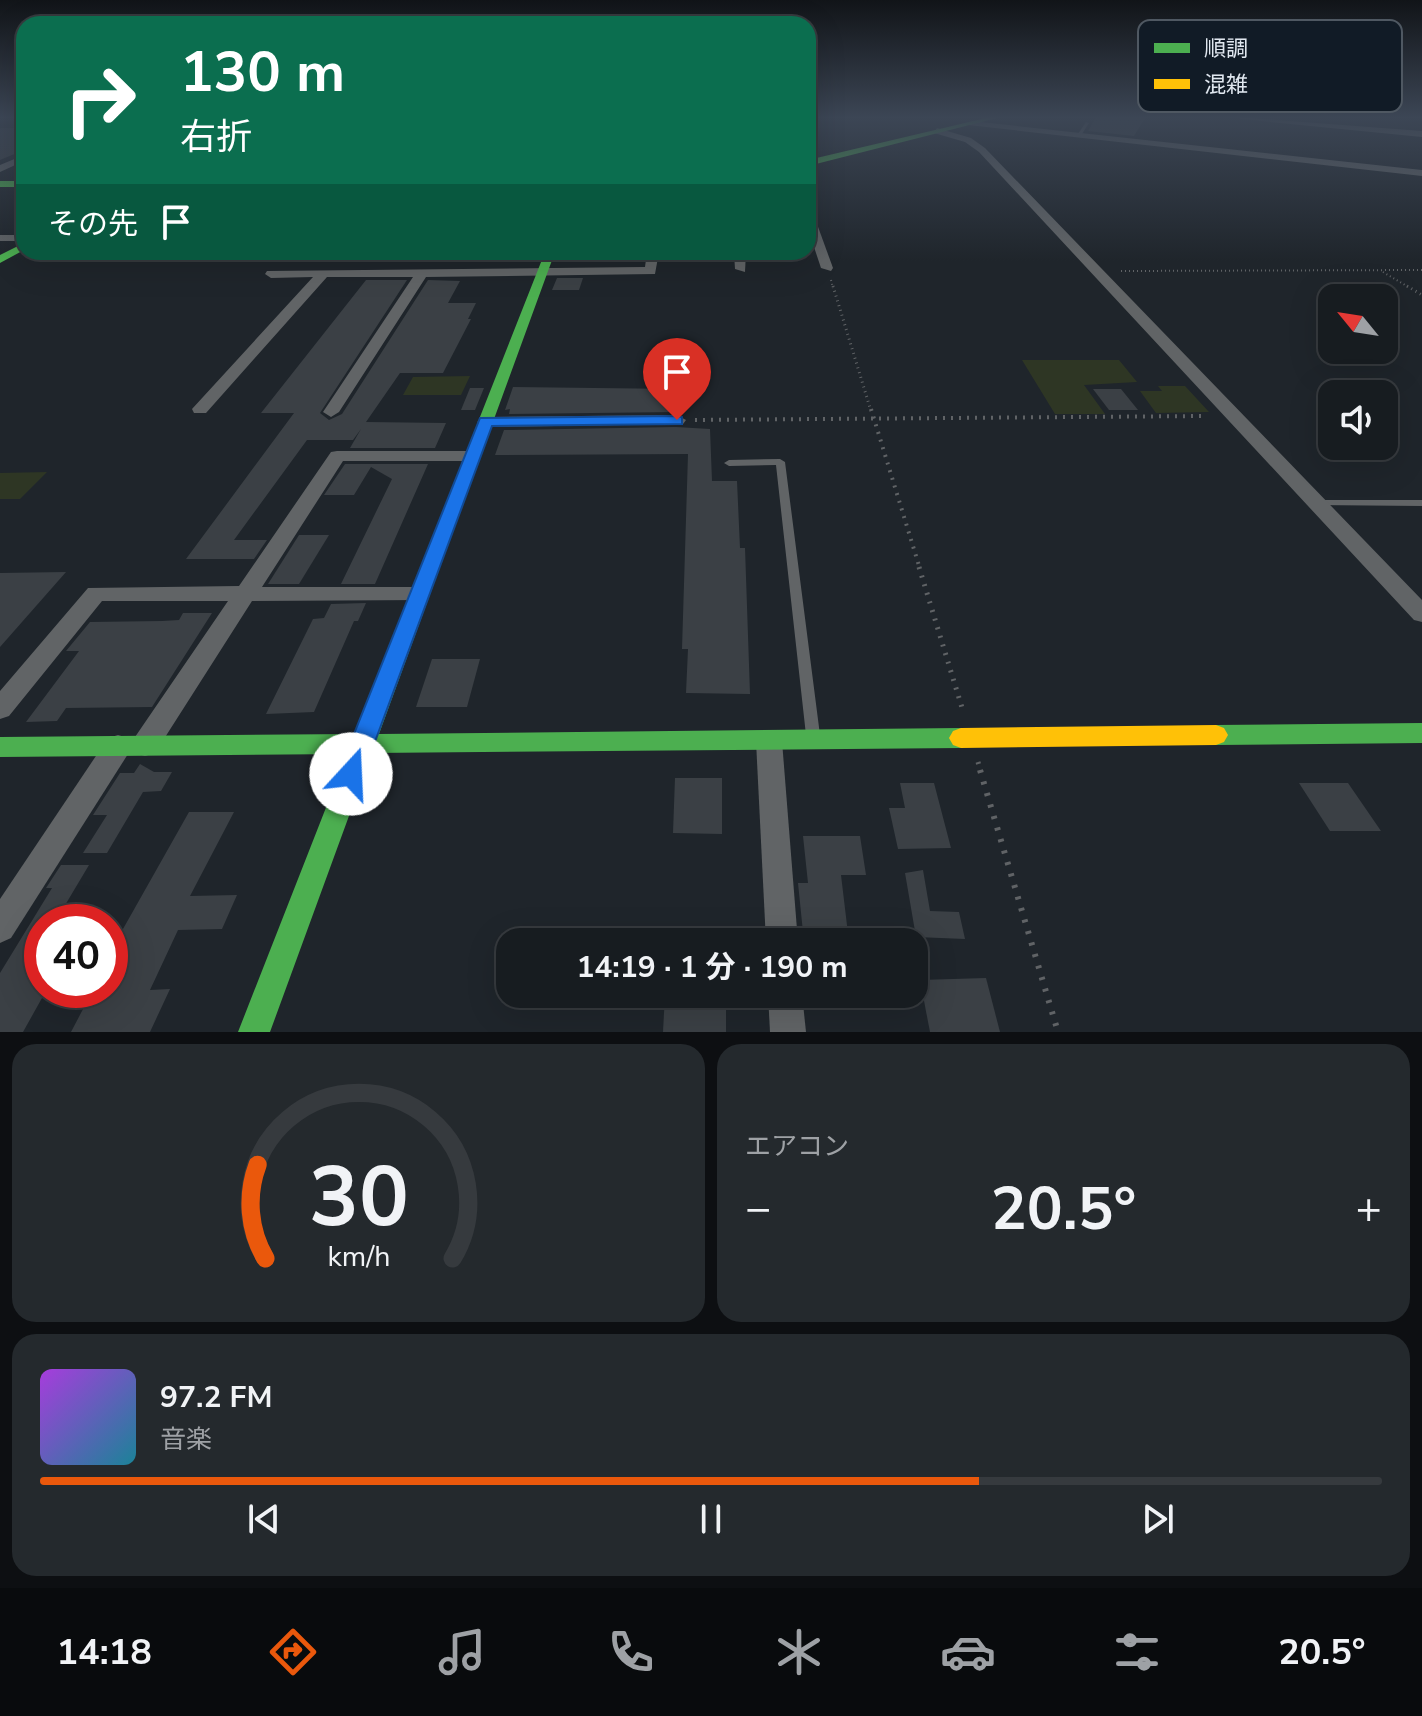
<!DOCTYPE html>
<html lang="ja">
<meta charset="utf-8">
<style>
:root{--surface:#171c20;--page:#24292d;--text:#f1f3f6;--muted:#9ea1a5;--line:#363a3e;--accent:#ea580c}
body{margin:0;font-family:"Nunito Sans","Noto Sans JP",sans-serif;background:var(--page);color:var(--text);height:100vh;display:flex;flex-direction:column;font-size:30px;white-space:nowrap}
*{box-sizing:border-box;margin:0}
p{font-size:26px;color:var(--muted)}
.icon{flex:none;width:44px;height:44px;fill:none;stroke:currentColor;stroke-width:2;stroke-linecap:round;stroke-linejoin:round}
.map{position:relative;height:1032px;overflow:hidden}
.details{display:flex;flex-direction:column;gap:12px;padding:12px;background:#0d0f12;flex:1}
.details>*{flex:none}
.top-card{position:absolute;left:16px;top:16px;width:800px;height:244px;border-radius:24px;box-shadow:0 8px 32px #0002,0 0 0 2px var(--line);background:#0b6e4f;color:#fff;overflow:hidden}
.needle{width:52px;rotate:300deg}
.controls{position:absolute;left:1318px;top:284px;display:grid;gap:16px}
.controls a{display:grid;place-items:center;width:80px;height:80px;border-radius:16px;background:var(--surface);box-shadow:0 8px 32px #0002,0 0 0 2px var(--line);font-size:40px}
.speed{position:absolute;left:24px;top:904px;display:flex;gap:16px;font-size:40px;font-weight:700;text-align:center}
.speed>*{display:grid;place-content:center;width:104px;height:104px;border-radius:50%;background:var(--surface);box-shadow:0 8px 32px #0002,0 0 0 2px var(--line);line-height:1}
.speed .limit{border:12px solid #d22;background:#fff;color:#111}
.pin{position:absolute;display:grid;place-items:center;width:68px;height:68px;color:#fff;margin:-82px -34px;border-radius:50% 50% 50% 0;rotate:-45deg;box-shadow:0 0 8px #0007}
.pin .icon{rotate:45deg}
.me{position:absolute;width:88px;margin:-44px;rotate:20deg;stroke-linejoin:round;filter:drop-shadow(0 0 6px #0008)}
.turn{display:flex;align-items:center;gap:28px;height:168px;padding:0 32px;font-size:36px}
.turn .icon{width:104px;height:104px;stroke-width:2.5}
.turn b{display:block;font-size:56px;line-height:68px}
.then{display:flex;align-items:center;height:76px;padding:0 32px;background:#0003;gap:16px;font-size:30px}
.big{font-size:60px;font-weight:700;line-height:1.1}
.details .tile{flex:1;display:flex;flex-direction:column;justify-content:center;gap:12px;min-width:0;padding:0 28px;border-radius:24px;background:var(--page)}
.details .dial{align-items:center;gap:0}
.dial svg{height:208px;overflow:visible;fill:none;stroke:var(--line);stroke-width:7;stroke-linecap:round;text-anchor:middle}
.dial text{fill:var(--text);stroke:none}
.song{display:flex;align-items:center;gap:24px}
.cover{width:96px;height:96px;border-radius:12px;background:linear-gradient(135deg,hsl(280 70% 55%),hsl(190 70% 35%))}
.played{height:8px;border-radius:4px;background:linear-gradient(90deg,var(--accent) 70%,var(--line) 70%)}
.keys{display:flex;justify-content:space-around;direction:ltr}
.heat{display:flex;justify-content:space-between;align-items:center;font-size:44px;direction:ltr}
.details .tiles{flex:1;display:grid;gap:12px;grid-template-columns:1fr 1fr}
.tile:last-child{grid-column:span 2}
.trip{position:absolute;left:496px;top:928px;width:432px;height:80px;border-radius:24px;background:var(--surface);box-shadow:0 8px 32px #0002,0 0 0 2px var(--line);font-weight:700;line-height:80px;text-align:center}
.tab-bar{display:flex;height:128px;justify-content:space-around;align-items:center;background:#090b0d;color:var(--muted)}
.tab-bar .icon{width:56px;height:56px}
.tab-bar .on{color:var(--accent)}
.tab-bar b{font-size:36px;color:var(--text)}
.map>svg:first-child{display:block}
.green{fill:#2e3624}
.building{fill:#3b4045}
.lines{fill:none;stroke-linecap:round;stroke-linejoin:round}
.path-far4{stroke:#606366;stroke-width:2;stroke-dasharray:1 3;stroke-linecap:butt}
.path-far3{stroke:#606366;stroke-width:3;stroke-dasharray:1 4;stroke-linecap:butt}
.path-far2{stroke:#606366;stroke-width:4;stroke-dasharray:2 6;stroke-linecap:butt}
.path-far1{stroke:#606366;stroke-width:5;stroke-dasharray:2 7;stroke-linecap:butt}
.path{stroke:#606366;stroke-width:6;stroke-dasharray:3 9;stroke-linecap:butt}
.lane{fill:#616466;fill-rule:evenodd}
.street{fill:#616466;fill-rule:evenodd}
.fast{fill:#4caf50;fill-rule:evenodd}
.slow{fill:#ffc107;fill-rule:evenodd}
.route{fill:#1a73e8;stroke:#114b97;stroke-width:2}
.key{fill:#111b26;stroke:#4f5862;stroke-width:2}
.key-label{font-size:22px;fill:#e0e7ef}
</style>
<div class="map">
<svg width="1422" height="1032" viewBox="0 0 1422 1032">
<rect width="100%" height="100%" fill="#1f252b"/>
<g class="green">
<path d="M1022,360h97l18,22 -53,3 21,29h-50z"/>
<path d="M470,376l-9,19h-58l10,-18z"/>
<path d="M1158,386h27l24,26 -53,1 -16,-22h22z"/>
<path d="M47,472l-27,27h-20v-26z"/>
</g>
<g class="building">
<path d="M1096,117h31l18,1 -11,18 -46,-5z"/>
<path d="M0,128h24v22l-24,10z"/>
<path d="M557,278h26l-4,12h-27z"/>
<path d="M366,280h41l-87,133 9,7 13,-6 86,-134 32,1 -12,22h28l-8,16h3l-28,54h-43l-34,49 80,1 -11,25h-85l11,-19 -8,11h-46l-73,100h33l-13,19h-68l108,-146h-33z"/>
<path d="M513,387l165,2 -1,23 -168,2 1,-5 -5,1z"/>
<path d="M470,388h14l-9,22h-14z"/>
<path d="M1093,389h28l17,21h-29z"/>
<path d="M676,427l34,2 2,52h25l3,67h5l5,146 -64,-1 2,-44h-6l6,-195 -193,1 9,-25z"/>
<path d="M345,464h83l-53,120h-34l51,-105 -21,-12 -17,28h-30z"/>
<path d="M299,535h30l-30,49h-31z"/>
<path d="M66,572l-66,75v-74z"/>
<path d="M366,603l-8,18h-4l-40,91 -48,2 47,-95 11,-1 7,-14z"/>
<path d="M183,613h29l-60,94 -86,1 -9,13 -31,1 53,-71h-13l24,-29 72,-1 17,-1z"/>
<path d="M432,659h48l-13,48h-51z"/>
<path d="M140,764l14,8h18l-11,19 -18,1 -36,61h-24l24,-38h-14l27,-42h14z"/>
<path d="M675,778h47v56l-49,-1z"/>
<path d="M900,783h34l17,65 -53,1 -9,-41h16z"/>
<path d="M1299,783h49l33,48h-51z"/>
<path d="M189,812h45l-44,84 47,-1 -15,34 -44,1 -28,60 20,-1 -20,43h-79l21,-40 18,-1v-39z"/>
<path d="M803,836h57l6,39h-25l8,67h-45l-6,-59h10z"/>
<path d="M61,865h28l-34,57h-13v76l-19,34h-23v-59l52,-85h-6z"/>
<path d="M923,870l7,41 29,1 6,27 -49,-2 -11,-64z"/>
<path d="M986,978l14,54h-70l-10,-52z"/>
<path d="M665,994h61v38h-63z"/>
</g>
<g class="lines">
<g class="path-far4">
<path d="M1121,271l301,-1"/>
<path d="M1383,272l27,16"/>
<path d="M831,280l2,8"/>
</g>
<g class="path-far3">
<path d="M833,286l38,125"/>
<path d="M1407,286l15,9"/>
</g>
<g class="path-far2">
<path d="M871,409l49,160"/>
<path d="M695,420l511,-4"/>
</g>
<g class="path-far1">
<path d="M919,567l44,144"/>
<path d="M978,762l3,10"/>
</g>
<path class="path" d="M980,770l78,262"/>
<g class="lane">
<path d="M1086,122l3,1 -9,14h-4z"/>
<path d="M780,459l5,3 35,273 -2,4 -5,1 -5,-1 -2,-4 -30,-270 -47,1 -5,-3 5,-3z"/>
<path d="M1317,500h105v6l-108,-1 -2,-2 2,-2z"/>
</g>
<g class="street">
<path d="M1237,117l185,14v6l-181,-18z"/>
<path d="M971,121l451,49v6l-454,-51z"/>
<path d="M937,128l34,10 14,10 437,452v22l-8,-2 -435,-468 -14,-10 -31,-9z"/>
<path d="M24,155v6l-24,11v-7z"/>
<path d="M808,210l5,3 20,55 -2,3 -10,-3 -13,-39z"/>
<rect x="0" y="235" width="24" height="6"/>
<path d="M647,252h12l-4,22 -229,3 -87,135 -8,5 -8,-5 90,-135h-86l-121,136h-12l-2,-4 121,-132 -42,1 -6,-4 2,-3 378,-4z"/>
<path d="M734,252h12l-1,20 -10,-3z"/>
<path d="M677,415l9,5 -3,4 -197,3 -9,-5 9,-5z"/>
<path d="M337,451h134l9,5 -9,5h-128l-81,126h155l8,3 3,5 -3,5 -173,1 -97,152 -10,3 -10,-3 -3,-8 3,-8 93,-136h-126l-93,115 -9,3v-28l88,-103 151,-2 92,-134z"/>
<path d="M769,730l9,3 4,8 16,201h-32l-10,-201 4,-8z"/>
<path d="M118,735l10,3 3,8 -3,8 -117,184 -11,5v-44l108,-161z"/>
<path d="M768,994h34l4,38h-36z"/>
</g>
<g class="fast">
<path d="M990,117h11l-193,49v-6z"/>
<rect x="0" y="181" width="24" height="6"/>
<path d="M24,243v7l-24,13v-8z"/>
<path d="M545,252h10l-176,482 582,-6 8,3 4,7 -4,7 -8,3 -589,5 -102,279h-32l109,-278 -347,3v-20l355,-3z"/>
<path d="M1422,723v20l-206,2 -8,-3 -4,-7 4,-7 8,-3z"/>
</g>
<path class="slow" d="M1216,725l8,3 4,7 -4,7 -8,3 -255,3 -8,-3 -4,-7 4,-7 8,-3z"/>
</g>
<linearGradient id="sky" x2="0" y2="1"><stop stop-color="#111418"/><stop offset="0.45" stop-color="#3c4655"/><stop offset="1" stop-color="#3c4655" stop-opacity="0"/></linearGradient>
<rect width="1422" height="261" fill="url(#sky)"/>
<path class="route" d="M677,416l5,1v7l-190,2 -129,348 -3,7 -9,3 -9,-3 -4,-7 142,-356z"/>
<rect x="1138" y="20" width="264" height="92" rx="12" class="key"/>
<rect x="1154" y="43" width="36" height="10" fill="#4caf50"/>
<rect x="1154" y="79" width="36" height="10" fill="#ffc107"/>
<g class="key-label">
<text x="1204" y="56">順調</text>
<text x="1204" y="92">混雑</text>
</g>
</svg>
<div class="controls">
<a><svg class="needle" viewBox="-14 -14 28 28"><path d="M0-13l5 13h-10z" fill="#e53935"/><path d="M0 13l5-13h-10z" fill="#9ea1a5"/></svg></a>
<a><svg class="icon" aria-label="sound" viewBox="0 0 24 24"><path d="M4 9h4l5-4v14l-5-4H4zM17 9q2 3 0 6"/></svg></a>
</div>
<div class="speed"><div class="limit">40</div></div>
<div class="pin" style="left:677px;top:420px;background:#d93025"><svg class="icon" aria-label="arrive" viewBox="0 0 24 24"><path d="M6 21V4h12l-3 4 3 4H6"/></svg></div>
<svg class="me" style="left:351px;top:774px" viewBox="-20 -20 40 40"><circle r="19" fill="#fff"/><path d="M0-13L10 11 0 6-10 11z" fill="#1a73e8"/></svg>
<div class="trip">14:19 · 1 分 · 190 m</div>
<div class="top-card">
<div class="turn"><svg class="icon" aria-label="right" viewBox="0 0 24 24"><path d="M7 20v-9h11M14 6l5 5-5 5"/></svg><div><b>130 m</b>右折</div></div>
<div class="then">その先<svg class="icon" aria-label="arrive" viewBox="0 0 24 24"><path d="M6 21V4h12l-3 4 3 4H6"/></svg></div>
</div>
</div>
<section class="details">
<div class="tiles">
<div class="tile dial"><svg viewBox="0 0 100 80">
<path d="M14 69A42 42 0 1 1 86 69"/>
<path d="M14 69A42 42 0 0 1 11 33" stroke="#ea580c"/>
<text x="50" y="56" font-size="32" font-weight="700">30</text>
<text x="50" y="72" font-size="11">km/h</text>
</svg></div>
<div class="tile"><p>エアコン</p>
<div class="heat"><a>−</a><b class="big">20.5°</b><a>+</a></div>
</div>
<div class="tile">
<div class="song"><i class="cover"></i><div><b>97.2 FM</b><p>音楽</p></div></div>
<div class="played"></div>
<div class="keys"><svg class="icon" aria-label="previous" viewBox="0 0 24 24"><path d="M18 5L8 12l10 7zM5 5v14"/></svg><svg class="icon" aria-label="pause" viewBox="0 0 24 24"><path d="M8 5v14M16 5v14"/></svg><svg class="icon" aria-label="next" viewBox="0 0 24 24"><path d="M6 5l10 7-10 7zM19 5v14"/></svg></div>
</div>
</div>
</section>
<nav class="tab-bar">
<b>14:18</b>
<svg class="icon on" aria-label="directions" viewBox="0 0 24 24"><path d="M12 3l9 9-9 9-9-9zM9 14v-3h6M13 9l2 2-2 2"/></svg>
<svg class="icon" aria-label="music" viewBox="0 0 24 24"><path d="M9 18V5l10-2v13"/><circle cx="6" cy="18" r="3"/><circle cx="16" cy="16" r="3"/></svg>
<svg class="icon" aria-label="phone" viewBox="0 0 24 24"><path d="M5 4h4l2 5-3 2q2 4 5 5l2-3 5 2v4C11 20 4 13 5 4z"/></svg>
<svg class="icon" aria-label="climate" viewBox="0 0 24 24"><path d="M12 3v18M4 7l16 10M4 17L20 7"/></svg>
<svg class="icon" aria-label="car" viewBox="0 0 24 24"><path d="M5 17H2v-5l4-1 3-4h7l3 4 3 1v5h-3M9 17h6M6 11h13"/><circle cx="7" cy="17" r="2"/><circle cx="17" cy="17" r="2"/></svg>
<svg class="icon" aria-label="filters" viewBox="0 0 24 24"><path d="M4 7h16M4 17h16"/><circle cx="9" cy="7" r="2"/><circle cx="15" cy="17" r="2"/></svg>
<b>20.5°</b>
</nav>
